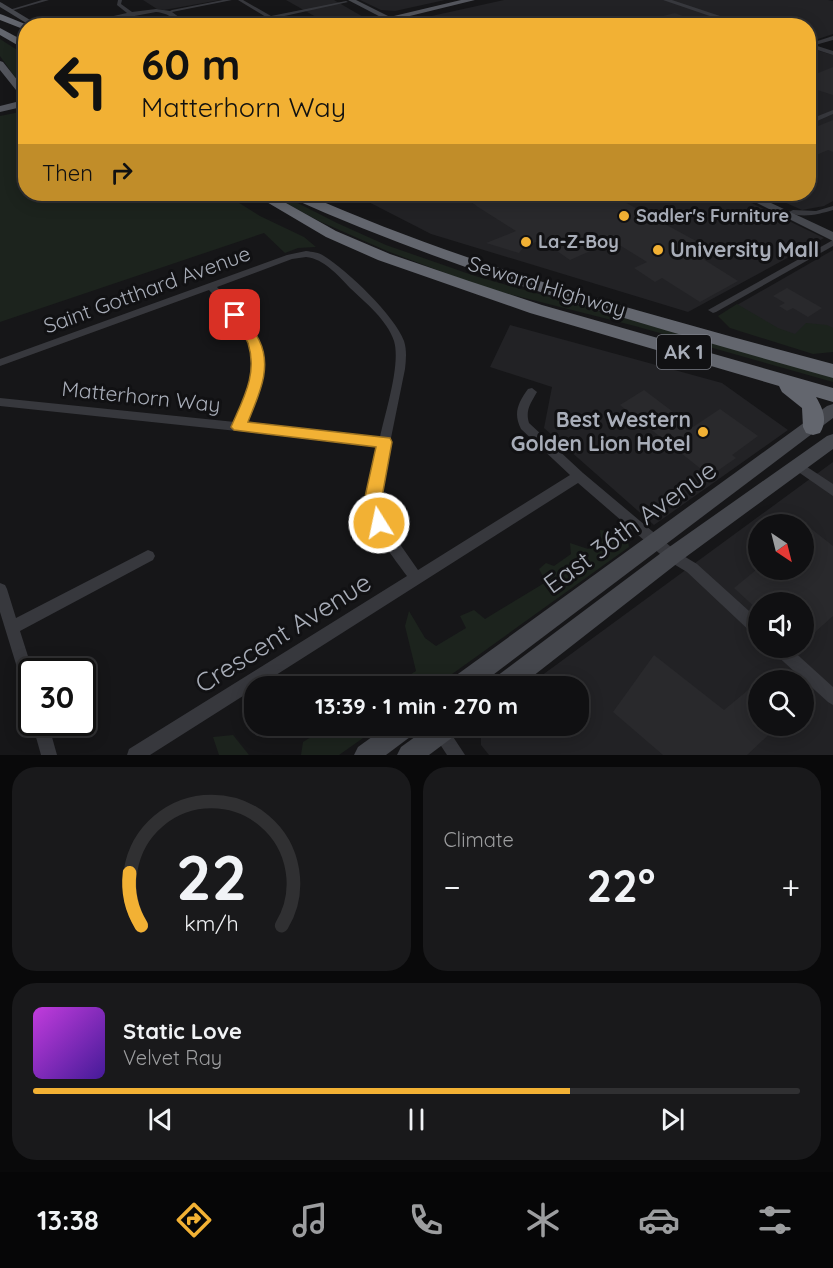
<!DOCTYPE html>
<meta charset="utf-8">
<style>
:root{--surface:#101012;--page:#19191b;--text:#f1f3f6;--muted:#9c9d9f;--line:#303032;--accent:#f2b134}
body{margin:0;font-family:Quicksand,sans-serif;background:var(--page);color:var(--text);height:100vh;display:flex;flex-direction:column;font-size:22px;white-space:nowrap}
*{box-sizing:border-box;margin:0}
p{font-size:20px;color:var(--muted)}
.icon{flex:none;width:33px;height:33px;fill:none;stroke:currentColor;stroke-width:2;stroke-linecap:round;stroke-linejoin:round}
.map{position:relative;height:755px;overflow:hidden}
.drawer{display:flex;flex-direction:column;gap:12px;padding:12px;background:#09090a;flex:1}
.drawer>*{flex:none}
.banner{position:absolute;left:18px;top:18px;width:798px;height:183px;border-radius:24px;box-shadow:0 3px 15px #0003,0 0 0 2px var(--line);background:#f2b134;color:#111;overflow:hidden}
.needle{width:39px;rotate:145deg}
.tools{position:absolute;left:748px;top:514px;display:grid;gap:12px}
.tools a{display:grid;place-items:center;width:66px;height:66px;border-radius:50%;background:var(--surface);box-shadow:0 3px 15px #0003,0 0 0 2px var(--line);font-size:30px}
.speed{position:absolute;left:18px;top:658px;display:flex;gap:12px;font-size:30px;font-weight:700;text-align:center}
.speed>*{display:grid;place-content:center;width:78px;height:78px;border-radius:50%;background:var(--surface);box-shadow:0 3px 15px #0003,0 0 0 2px var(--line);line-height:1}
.speed .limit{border:3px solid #111;border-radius:9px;background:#fff;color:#111}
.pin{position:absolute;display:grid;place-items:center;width:51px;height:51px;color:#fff;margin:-26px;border-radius:12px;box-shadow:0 3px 9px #0006}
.me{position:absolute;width:66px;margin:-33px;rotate:350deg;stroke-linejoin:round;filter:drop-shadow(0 0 4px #0008)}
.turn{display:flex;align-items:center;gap:21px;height:126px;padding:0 24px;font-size:27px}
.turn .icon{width:78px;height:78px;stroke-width:2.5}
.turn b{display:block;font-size:42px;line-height:51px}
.then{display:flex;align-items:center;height:57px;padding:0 24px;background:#0003;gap:12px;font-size:22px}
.big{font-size:45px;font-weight:800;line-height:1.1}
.drawer .tile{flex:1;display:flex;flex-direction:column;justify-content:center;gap:9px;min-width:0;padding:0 21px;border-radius:24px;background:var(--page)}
.drawer .dial{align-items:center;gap:0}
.dial svg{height:156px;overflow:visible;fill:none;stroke:var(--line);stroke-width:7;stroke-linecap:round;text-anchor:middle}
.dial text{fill:var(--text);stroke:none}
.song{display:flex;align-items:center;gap:18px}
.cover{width:72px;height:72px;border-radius:9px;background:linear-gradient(135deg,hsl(290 70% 55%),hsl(260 70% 35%))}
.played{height:6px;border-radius:3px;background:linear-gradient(90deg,var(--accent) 70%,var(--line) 70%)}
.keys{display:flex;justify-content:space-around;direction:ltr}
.heat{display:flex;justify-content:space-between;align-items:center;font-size:33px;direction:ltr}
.drawer .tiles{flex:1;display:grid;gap:12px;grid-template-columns:1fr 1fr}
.tile:last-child{grid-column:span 2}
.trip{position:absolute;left:244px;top:676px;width:345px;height:60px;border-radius:24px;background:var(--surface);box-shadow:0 3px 15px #0003,0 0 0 2px var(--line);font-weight:800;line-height:60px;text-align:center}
.menu{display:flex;height:96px;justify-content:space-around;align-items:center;background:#060607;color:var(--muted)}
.menu .icon{width:42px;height:42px}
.menu .selected{color:var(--accent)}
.menu b{font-size:27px;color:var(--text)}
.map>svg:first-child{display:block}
.built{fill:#222225;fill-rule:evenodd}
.green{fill:#1c231d}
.building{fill:#29292c}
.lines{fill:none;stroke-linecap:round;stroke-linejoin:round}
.minor{fill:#37383d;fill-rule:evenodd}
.tertiary{fill:#37383d;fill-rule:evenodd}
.secondary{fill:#45474d;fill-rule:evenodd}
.primary{fill:#53555c;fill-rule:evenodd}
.motorway{fill:#63666e;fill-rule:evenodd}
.route{fill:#f2b134;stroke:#9d7322;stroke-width:1.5}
.poi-dot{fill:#f2b134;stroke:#111113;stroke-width:2}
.labels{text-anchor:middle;stroke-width:6;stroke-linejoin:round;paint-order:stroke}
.far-poi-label{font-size:18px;font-weight:bold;fill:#a8adb8;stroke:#111113;text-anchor:start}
.shield{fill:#111113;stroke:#7b7e86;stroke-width:1.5}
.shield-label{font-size:20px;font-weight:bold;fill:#a8adb8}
.poi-label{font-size:21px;font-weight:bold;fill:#a8adb8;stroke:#111113;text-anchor:start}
.street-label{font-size:21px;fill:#a8adb8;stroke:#111113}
.near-street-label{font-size:26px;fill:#a8adb8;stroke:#111113}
</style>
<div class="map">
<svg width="833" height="755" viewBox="0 0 833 755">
<rect width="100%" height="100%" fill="#161618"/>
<g class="built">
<path d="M143,0h77l-56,10 -7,-1z"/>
<path d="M286,0h48l31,18 -35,7h-17l-9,-4 12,-4z"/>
<path d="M360,0h85l-50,11 -14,-1z"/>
<path d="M504,0h324l5,1v33l-24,8 -1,-16h-390l-9,-5z"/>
<path d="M809,48l24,7v146l-9,5 -22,4 -36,-16h42z"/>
<path d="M353,194h380l91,44 -136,74 -257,-78z"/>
<path d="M833,250v97l-33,-8 -70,-30z"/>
<path d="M510,325l212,58 66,47 -134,95 -110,-97 8,-41 -62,-20z"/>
<path d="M833,462v293h-344l-8,-10v-19h98v-39h-53zM759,525h45v45h-45zM759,603h45v45h-45zM759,681h45v45h-45z"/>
</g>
<g class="green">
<path d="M0,39l25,16v36l-25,-35z"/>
<path d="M25,111l1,83h199l35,22 44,21 12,10 -18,1 -13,5 -21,-20 -264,89v-206z"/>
<path d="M269,194h11l57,29 49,22 89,31 353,100 5,2v4l-198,-56 -150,-38 -98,-37 -68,-30z"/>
<path d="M737,304l41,24 17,6 11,-11 21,2 6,3v24l-20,2 -83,-26 -12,-12z"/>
<path d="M600,530l24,3 3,4 2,10 -195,140h-43l25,-16 -11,-45 4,-15 16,27 11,8 30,-18 -6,-12 14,-6 11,9 61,-37 -7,-13 7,-6 8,3 17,-12 -1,-11 18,6 13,-9z"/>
<path d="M329,726h51l-41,29h-38l2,-13z"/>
<path d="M233,735l16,20h-30l-6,-18z"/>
</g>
<g class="building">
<path d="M675,13l33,13h-73v-3z"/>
<path d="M833,67v28l-25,-8v-10z"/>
<path d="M833,120v32l-5,-2 -14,6 -6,-2v-24z"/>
<path d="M461,194h149l86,47 -12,6 54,34 -38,21 -38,-24 -7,4 -21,-14 13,-6 -34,-21 -43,19 -29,-20 -17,7 -5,6 -33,-10 30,-12 -38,-24z"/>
<path d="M787,288l35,20 -14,9 -15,-9 -6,3 -8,-5 6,-3 -12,-7z"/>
<path d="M644,390l49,37 27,-18 38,27 -26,19 4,3 -26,18 -90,-71z"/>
<path d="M809,527l24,19v70l-29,26v-39h-45v8l-25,-23 22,-18h48v-39z"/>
<path d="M654,655l70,55 35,-29v45h19l-31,29h-84l-50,-43z"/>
</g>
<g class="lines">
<g class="minor">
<path d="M42,0h7l-38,11 -2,-1z"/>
<path d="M118,0h4l-1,4 11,8 24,-3 14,2 2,-1 51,-10h9l-60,12 19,14c-11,0 -19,-13 -35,-14l-75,14h-12l58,-13 -10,-8z"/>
<path d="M238,0h5l28,16 75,-15 2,1 -109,24h-12l39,-9z"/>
<path d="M833,36v4l-25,7v-3z"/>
<path d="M833,110v4l-25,11v-5z"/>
<path d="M833,206v4c-13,4 -32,9 -44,2l4,-2 23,1z"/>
<path d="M833,240v6l-117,66 -3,1 -5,-3z"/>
<path d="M306,251c6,1 13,1 18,5 23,14 71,60 80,85 3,9 2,19 1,28l-26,128 9,30 30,43 152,-95 -49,-46c-8,-16 -3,-26 7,-40l4,-1 5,4c-6,11 -12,18 -8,31l54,50 94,79 20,12 62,56v17l-5,-2 -67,-63 -20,-12 -89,-77 -428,272h-23l2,-6 278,-173c-15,-20 -41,-53 -40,-79 0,-14 8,-37 11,-51l-378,-40v-8l235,24c6,-14 14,-28 18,-43 8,-37 -23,-64 -44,-89l-209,76v-7l287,-104zM306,257c18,2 32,18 44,31 16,15 37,32 44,53 7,23 -9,72 -14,96l-134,-14c6,-14 13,-28 17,-44 9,-37 -24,-66 -46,-92l75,-28z"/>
<path d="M798,461l35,23v12l-39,-27 -2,-3 2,-3z"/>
<path d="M148,550l5,2 2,4 -2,4 -133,71 13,41 -1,31 -5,-3 -27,-88v-29l5,2 2,4 9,29z"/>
<path d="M772,648h18l43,39v18l-5,-3 -54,-49z"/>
<path d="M32,723h16l9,32h-16z"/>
<path d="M428,726h18l19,29h-18z"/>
</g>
<g class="tertiary">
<path d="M663,0h9l78,26h-11z"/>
<path d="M808,43l25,8v4l-25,-8z"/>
</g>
<g class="secondary">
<path d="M348,0h8l52,26h-10z"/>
<path d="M0,2l2,1 38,23h-9l-31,-19z"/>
<path d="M739,194h13l81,38v9z"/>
<path d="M833,404v14l-356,269h-29l3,-8 376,-273z"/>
<path d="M833,434v15l-154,113 -160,125h-29l3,-8 172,-129 162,-114z"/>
<path d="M387,726h30l-3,8 -28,21h-32l4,-8z"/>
<path d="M430,726h30l-3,8 -28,21h-32l4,-8z"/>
</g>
<g class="primary">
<path d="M461,0h14l-106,26h-17z"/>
<path d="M0,61l3,1 23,29v15l-26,6v-6l24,-6 -24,-30z"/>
</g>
<g class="motorway">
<path d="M0,14l3,1 27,11h-4v4l-3,-1 -23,-9z"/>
<path d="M0,28l26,14v8l-26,-15z"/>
<path d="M253,194h17l66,37 54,23 79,27 73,24 291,83v14l-17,-5c7,12 12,23 4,36l-7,2 -7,-2 -3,-6 -1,-19 -20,-16 -3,-6 -249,-73 -152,-53 -52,-23z"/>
<path d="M287,194h18c170,75 349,122 528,170v14c-187,-53 -366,-101 -544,-181z"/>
</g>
</g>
<path class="route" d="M235,311l5,1c6,9 14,18 19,28 14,28 -1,56 -11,82l142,16 2,4 -10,55 5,26 -2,5 -6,2 -6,-2 -8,-31 11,-50 -142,-17 -3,-3c12,-28 27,-53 17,-84 -4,-9 -13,-19 -19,-28z"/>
<g class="poi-dot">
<circle cx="624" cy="216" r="6"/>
<circle cx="526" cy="242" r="6"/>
<circle cx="658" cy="250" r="6"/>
<circle cx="703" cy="432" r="6"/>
</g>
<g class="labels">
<g class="far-poi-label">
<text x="636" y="222">Sadler's Furniture</text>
<text x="538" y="248">La-Z-Boy</text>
</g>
<rect class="shield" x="657" y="335" width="54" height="34" rx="4.5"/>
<g class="shield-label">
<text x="684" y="359">AK 1</text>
</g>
<g class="poi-label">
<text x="670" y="257">University Mall</text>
<text x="691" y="427" text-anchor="end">Best Western<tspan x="691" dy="24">Golden Lion Hotel</tspan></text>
</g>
<g class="street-label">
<text transform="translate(547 287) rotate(17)" y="7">Seward Highway</text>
<text transform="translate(147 290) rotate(-20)" y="7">Saint Gotthard Avenue</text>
<text transform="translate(141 397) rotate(6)" y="7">Matterhorn Way</text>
</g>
<g class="near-street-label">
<text transform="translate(630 527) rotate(-36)" y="9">East 36th Avenue</text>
<text transform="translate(283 633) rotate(-32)" y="9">Crescent Avenue</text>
</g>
</g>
</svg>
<div class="tools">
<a><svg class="needle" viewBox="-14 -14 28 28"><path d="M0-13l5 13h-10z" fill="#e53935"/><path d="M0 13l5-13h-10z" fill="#9c9d9f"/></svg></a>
<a><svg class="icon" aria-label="sound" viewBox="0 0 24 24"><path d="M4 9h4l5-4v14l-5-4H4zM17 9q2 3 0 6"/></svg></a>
<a><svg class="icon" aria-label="search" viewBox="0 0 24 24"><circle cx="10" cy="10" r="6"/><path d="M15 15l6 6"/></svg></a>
</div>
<div class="speed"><div class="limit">30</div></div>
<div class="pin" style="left:235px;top:315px;background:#d93025"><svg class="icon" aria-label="arrive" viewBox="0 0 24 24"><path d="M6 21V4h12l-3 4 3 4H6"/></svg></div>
<svg class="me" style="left:379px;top:523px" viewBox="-20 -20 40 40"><circle r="17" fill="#f2b134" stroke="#fff" stroke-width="3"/><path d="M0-11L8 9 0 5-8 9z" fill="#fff"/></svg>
<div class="trip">13:39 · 1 min · 270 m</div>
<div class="banner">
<div class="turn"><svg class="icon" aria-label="left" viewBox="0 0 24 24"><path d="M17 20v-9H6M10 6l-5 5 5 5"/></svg><div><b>60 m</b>Matterhorn Way</div></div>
<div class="then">Then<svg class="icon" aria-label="right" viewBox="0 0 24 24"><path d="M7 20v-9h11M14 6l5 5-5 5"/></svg></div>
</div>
</div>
<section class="drawer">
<div class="tiles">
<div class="tile dial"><svg viewBox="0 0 100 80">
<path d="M14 69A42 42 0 1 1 86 69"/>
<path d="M14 69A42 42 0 0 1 8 42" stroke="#f2b134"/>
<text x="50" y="56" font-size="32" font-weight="700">22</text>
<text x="50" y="72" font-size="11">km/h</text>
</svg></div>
<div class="tile"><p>Climate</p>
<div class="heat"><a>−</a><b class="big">22°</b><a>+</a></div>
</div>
<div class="tile">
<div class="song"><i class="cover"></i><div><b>Static Love</b><p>Velvet Ray</p></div></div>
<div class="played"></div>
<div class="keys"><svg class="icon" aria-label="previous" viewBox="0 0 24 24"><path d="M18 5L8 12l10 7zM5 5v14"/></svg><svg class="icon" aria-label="pause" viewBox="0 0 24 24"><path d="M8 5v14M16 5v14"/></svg><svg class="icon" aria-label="next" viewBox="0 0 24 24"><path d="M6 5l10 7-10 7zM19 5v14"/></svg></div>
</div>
</div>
</section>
<nav class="menu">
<b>13:38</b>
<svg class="icon selected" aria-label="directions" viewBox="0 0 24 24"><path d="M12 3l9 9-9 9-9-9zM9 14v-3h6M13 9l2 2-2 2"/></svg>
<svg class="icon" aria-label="music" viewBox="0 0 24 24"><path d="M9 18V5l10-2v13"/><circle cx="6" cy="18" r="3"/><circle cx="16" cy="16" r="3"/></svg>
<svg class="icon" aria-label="phone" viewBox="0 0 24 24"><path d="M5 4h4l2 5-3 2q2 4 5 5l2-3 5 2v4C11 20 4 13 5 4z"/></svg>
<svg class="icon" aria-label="climate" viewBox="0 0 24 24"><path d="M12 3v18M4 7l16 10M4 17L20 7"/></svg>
<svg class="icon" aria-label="car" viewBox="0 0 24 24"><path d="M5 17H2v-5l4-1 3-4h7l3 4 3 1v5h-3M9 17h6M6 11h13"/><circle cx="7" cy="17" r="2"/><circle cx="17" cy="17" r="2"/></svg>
<svg class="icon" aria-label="filters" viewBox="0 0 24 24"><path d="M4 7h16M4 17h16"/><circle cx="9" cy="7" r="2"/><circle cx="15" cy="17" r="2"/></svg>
</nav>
